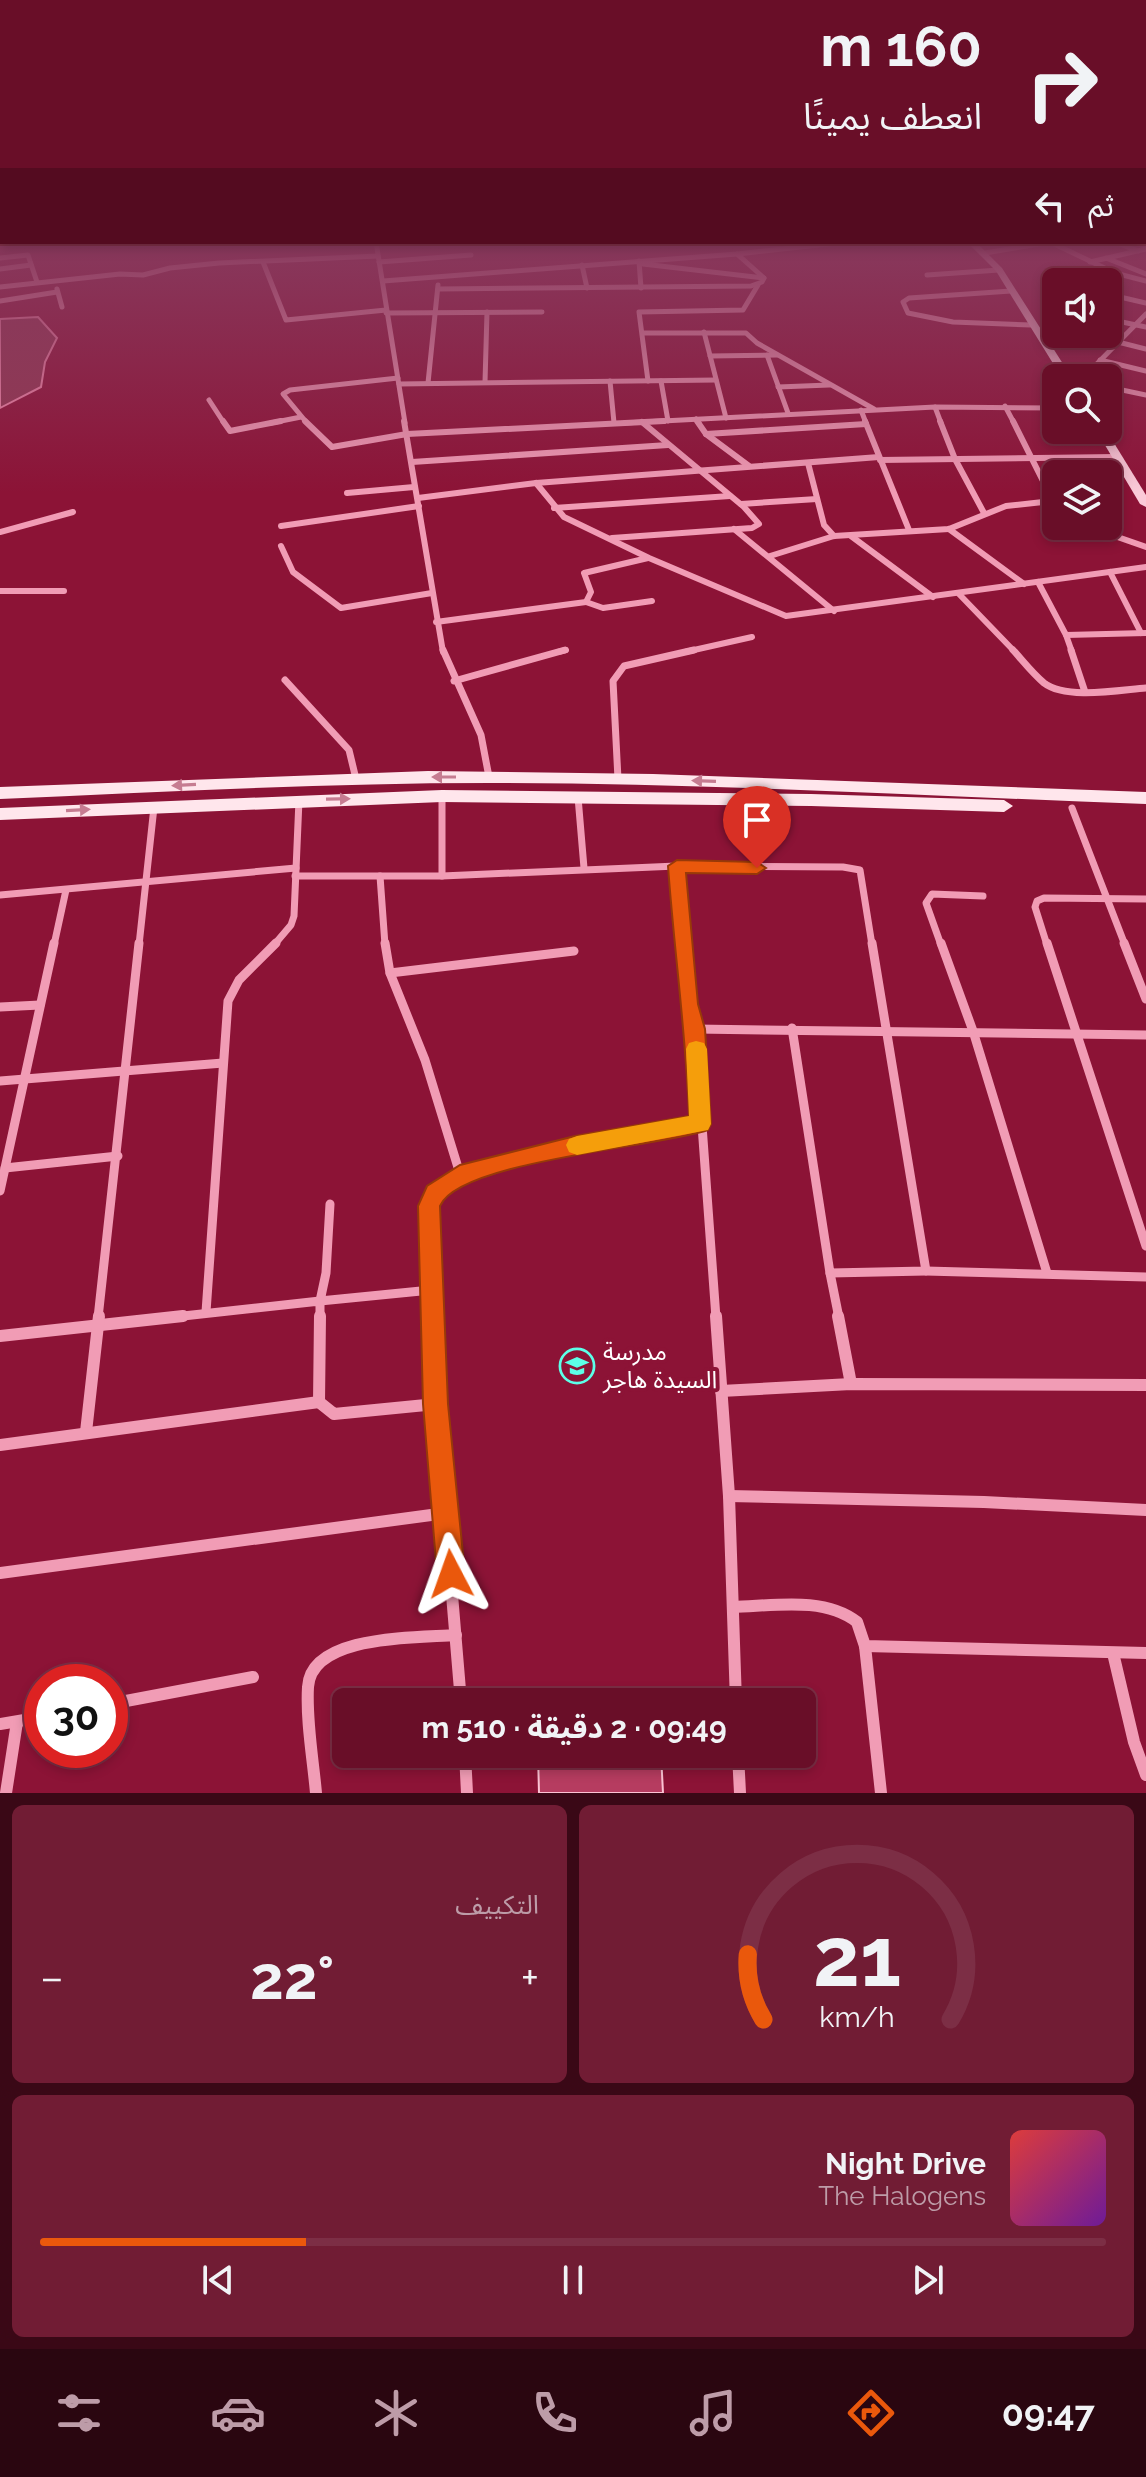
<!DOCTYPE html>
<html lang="ar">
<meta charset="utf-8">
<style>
:root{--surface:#690e28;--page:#711c34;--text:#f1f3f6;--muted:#bd9ca8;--line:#7c2e45;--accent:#ea580c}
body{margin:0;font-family:Raleway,"Noto Sans Arabic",sans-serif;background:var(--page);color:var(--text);direction:rtl;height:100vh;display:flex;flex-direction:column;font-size:30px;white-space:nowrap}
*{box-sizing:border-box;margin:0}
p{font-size:26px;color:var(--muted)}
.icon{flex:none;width:44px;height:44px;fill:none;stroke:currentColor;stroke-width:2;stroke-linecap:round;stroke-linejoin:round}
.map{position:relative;height:1793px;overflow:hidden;direction:ltr}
.details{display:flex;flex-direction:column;gap:12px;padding:12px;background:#3a0816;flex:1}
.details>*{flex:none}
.guide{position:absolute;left:0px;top:0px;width:1146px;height:244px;box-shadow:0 4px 12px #0003,0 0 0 2px var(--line);direction:rtl;background:#690e28;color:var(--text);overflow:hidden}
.buttons{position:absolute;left:1042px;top:268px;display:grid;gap:16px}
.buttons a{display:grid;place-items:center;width:80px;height:80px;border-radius:12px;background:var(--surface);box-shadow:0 4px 12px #0003,0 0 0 2px var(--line);font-size:40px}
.speed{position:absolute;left:24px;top:1664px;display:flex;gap:16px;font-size:40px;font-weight:700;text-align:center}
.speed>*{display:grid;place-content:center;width:104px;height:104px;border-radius:50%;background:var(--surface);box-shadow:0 4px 12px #0003,0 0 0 2px var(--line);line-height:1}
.speed .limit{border:12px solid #d22;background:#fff;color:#111}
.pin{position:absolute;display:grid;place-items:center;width:68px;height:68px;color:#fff;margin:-82px -34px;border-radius:50% 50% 50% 0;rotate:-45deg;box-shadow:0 0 8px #0007}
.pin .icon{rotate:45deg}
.me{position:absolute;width:88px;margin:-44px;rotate:356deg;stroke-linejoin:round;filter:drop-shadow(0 0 6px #0008)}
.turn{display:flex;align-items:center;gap:28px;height:168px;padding:0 32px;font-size:36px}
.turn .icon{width:104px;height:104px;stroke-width:2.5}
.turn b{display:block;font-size:56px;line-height:68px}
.then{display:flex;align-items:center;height:76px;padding:0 32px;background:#0003;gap:16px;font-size:30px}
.big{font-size:60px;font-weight:700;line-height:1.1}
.details .tile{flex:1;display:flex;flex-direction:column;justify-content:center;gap:12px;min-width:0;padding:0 28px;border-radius:12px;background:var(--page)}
.details .dial{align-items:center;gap:0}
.dial svg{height:208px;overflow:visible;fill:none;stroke:var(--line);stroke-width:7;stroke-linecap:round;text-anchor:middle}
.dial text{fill:var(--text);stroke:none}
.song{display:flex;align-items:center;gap:24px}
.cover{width:96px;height:96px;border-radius:12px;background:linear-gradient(135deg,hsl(0 70% 55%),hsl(280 70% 35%))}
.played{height:8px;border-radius:4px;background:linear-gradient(90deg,var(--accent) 25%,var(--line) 25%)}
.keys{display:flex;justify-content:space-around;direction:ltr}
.heat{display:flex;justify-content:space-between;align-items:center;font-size:44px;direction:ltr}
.details .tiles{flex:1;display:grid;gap:12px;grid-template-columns:1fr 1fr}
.tile:last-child{grid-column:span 2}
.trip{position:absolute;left:332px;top:1688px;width:484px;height:80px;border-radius:12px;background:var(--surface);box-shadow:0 4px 12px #0003,0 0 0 2px var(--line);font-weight:700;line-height:80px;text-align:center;direction:rtl}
.tab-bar{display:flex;height:128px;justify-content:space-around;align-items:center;background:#2a0610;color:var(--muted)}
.tab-bar .icon{width:56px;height:56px}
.tab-bar .current{color:var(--accent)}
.tab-bar b{font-size:36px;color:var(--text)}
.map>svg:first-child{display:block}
.water{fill:#913851;stroke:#f48eae;stroke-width:2}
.building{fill:#b63c60;stroke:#fcc3d4;stroke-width:2}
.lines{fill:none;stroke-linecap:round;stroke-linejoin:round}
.street-far4{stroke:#f19cb5;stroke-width:5}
.street-far3{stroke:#f19cb5;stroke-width:6}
.street-far2{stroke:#f19cb5;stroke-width:7}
.street-far1{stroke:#f19cb5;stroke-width:9}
.street{stroke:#f19cb5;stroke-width:12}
.secondary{fill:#fbcad8;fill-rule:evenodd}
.primary{fill:#ffe6ec;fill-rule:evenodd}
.oneway{fill:#c67c91}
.route{fill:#ea580c;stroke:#983908;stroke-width:2}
.slow{fill:#f59e0b}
.labels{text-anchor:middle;stroke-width:8;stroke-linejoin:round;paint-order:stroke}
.near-poi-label{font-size:24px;fill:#fff;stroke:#8c1336;text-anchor:start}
</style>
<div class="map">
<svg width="1146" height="1793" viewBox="0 0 1146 1793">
<rect width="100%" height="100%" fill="#8c1336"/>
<path class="water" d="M38,317l19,21 -12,24 -4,25 -41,21v-89z"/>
<path class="building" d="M538,1754h123l2,39h-124z"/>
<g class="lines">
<g class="street-far4">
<path d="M376,242l29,181"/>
<path d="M1050,242l65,31 31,8"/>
<path d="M1115,242l23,9"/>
<path d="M985,253l66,-11"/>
<path d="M0,258l28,-3 9,27"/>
<path d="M1106,258l40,16"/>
<path d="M639,261l2,27"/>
<path d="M263,262l23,58 100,-10"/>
<path d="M379,262l92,-7"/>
<path d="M1090,262l56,-13"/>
<path d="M643,264l121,14"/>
<path d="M582,265l5,23"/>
<path d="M0,269l31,-4"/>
<path d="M927,275l72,-5"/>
<path d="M383,281l354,-27 109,-12"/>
<path d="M0,287l120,-13 23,1 27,-7 49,-5 159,-7"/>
<path d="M57,289l5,18"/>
<path d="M438,289l313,-3 11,-4 2,-4 -27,-24"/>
<path d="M1011,291l-102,7 -6,4 5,11 45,9 78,3"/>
<path d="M1108,299l12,-2 26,6"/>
<path d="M0,301l57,-9"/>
<path d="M386,313l156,-1"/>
<path d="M1108,319l38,8"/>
<path d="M704,332l22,86"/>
<path d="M643,333h103l11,10 117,66"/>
<path d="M1118,342l28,7"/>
<path d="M767,355l21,58"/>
<path d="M710,356l67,-1"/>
<path d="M1100,360l46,11"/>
<path d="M1083,378l63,-64"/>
<path d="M610,381l4,42"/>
<path d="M648,381l-9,-69 104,-2 15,-25"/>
<path d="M661,381l7,40"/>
<path d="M485,382l2,-70"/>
<path d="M428,383l10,-98"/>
<path d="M399,384l317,-4"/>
<path d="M778,387l51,-2"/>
<path d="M1108,387l38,8"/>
<path d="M209,400l15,23"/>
<path d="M1005,406l9,17"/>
<path d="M935,407l6,16"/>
<path d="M861,410l5,13"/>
<path d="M696,419l3,4"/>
<path d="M271,423l30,-6"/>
<path d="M307,423l-24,-29 7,-4 108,-12"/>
<path d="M624,423l311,-16 121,1"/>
</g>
<g class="street-far3">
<path d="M223,421l7,10 51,-10"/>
<path d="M305,421l27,26 75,-13 257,-13"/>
<path d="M404,421l39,231"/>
<path d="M697,421l9,13 43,32"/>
<path d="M865,421l44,109"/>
<path d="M940,421l15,38 29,54"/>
<path d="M1013,421l43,86"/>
<path d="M706,434l160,-10"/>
<path d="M880,460l236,-3"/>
<path d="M412,462l256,-17"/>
<path d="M808,463l16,62 10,11"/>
<path d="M536,483l28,34 85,41 137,58 360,-49"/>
<path d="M347,493l67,-6"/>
<path d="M418,498l118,-15 343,-26"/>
<path d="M741,504l76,-5"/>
<path d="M554,508l176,-12"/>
<path d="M281,526l138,-20"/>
<path d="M1086,526l60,21"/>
<path d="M734,529l100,82"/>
<path d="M949,529l75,55"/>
<path d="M0,532l73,-20"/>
<path d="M851,536l82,61"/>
<path d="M612,538l140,-10 7,-4 -15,-17 -102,-85"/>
<path d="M281,546l12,26 48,36 91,-15"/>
<path d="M770,556l64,-20 115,-7 57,-23 46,-5"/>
<path d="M1110,572l31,61"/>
<path d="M1038,582l28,53 80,-2"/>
<path d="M0,591h64"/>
<path d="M959,594l56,58"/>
<path d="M586,602l17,6 49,-7"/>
<path d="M436,622l150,-20 5,-10 -7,-19 64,-15"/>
<path d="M1066,635l6,17"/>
<path d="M558,652l8,-2"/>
<path d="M685,652l67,-15"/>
</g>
<g class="street-far2">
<path d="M443,650l38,85 8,42"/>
<path d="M1013,650c10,11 20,24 31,33 22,17 76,7 102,5"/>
<path d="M1071,650l14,42"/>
<path d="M285,680l64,70 7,29"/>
<path d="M454,681l111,-31"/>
<path d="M618,779l-5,-98 11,-15 70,-16"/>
<path d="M442,796v80"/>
<path d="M578,797l6,71"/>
<path d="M1072,808l53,137"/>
<path d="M677,866l6,79"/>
<path d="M295,876h147l235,-10 166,1 17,3 12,75"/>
<path d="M380,876l5,69"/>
<path d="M0,895l296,-27"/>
<path d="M54,945l12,-55"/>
<path d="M139,945l15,-138"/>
<path d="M274,945l17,-20 3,-9 5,-116"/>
<path d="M941,945l-15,-42 6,-9 51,2"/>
<path d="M1047,945l-12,-38 2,-6 7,-3 102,1"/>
</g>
<g class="street-far1">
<path d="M385,943l5,30 35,87 35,114"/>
<path d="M683,943l5,61 7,25 21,289"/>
<path d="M941,943l32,88 74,242"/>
<path d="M1047,943l99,303"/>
<path d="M1124,943l22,56"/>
<path d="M390,973l184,-22"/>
<path d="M0,1007l40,-2"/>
<path d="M792,1028l38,245 96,-2 -54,-328"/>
<path d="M695,1029l451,6"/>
<path d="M0,1081l223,-18"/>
<path d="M5,1168l113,-12"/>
<path d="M0,1191l54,-248"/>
<path d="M330,1204l-4,69 -6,28 111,-11"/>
<path d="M926,1271l220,6"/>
<path d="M830,1273l9,45"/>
<path d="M206,1312l22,-311 11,-21 37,-37"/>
<path d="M98,1318l41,-375"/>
<path d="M165,1318l155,-17v17"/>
<path d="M433,1318l-4,-112 5,-13 26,-19 115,-28 125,-22"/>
</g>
<g class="street">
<path d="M320,1316l-1,86 15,12 102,-10"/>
<path d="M433,1316l3,88 25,298"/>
<path d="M716,1316l13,180 7,206"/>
<path d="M838,1316l13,68"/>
<path d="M0,1336l183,-20"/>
<path d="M721,1391l130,-7 295,1"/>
<path d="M86,1432l13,-116"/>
<path d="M0,1445l319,-43"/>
<path d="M729,1496l255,6 162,8"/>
<path d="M0,1573l446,-60"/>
<path d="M733,1607c39,-1 91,-11 124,15l8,24 281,7"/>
<path d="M865,1646l16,147"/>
<path d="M1113,1653l21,89 12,33"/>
<path d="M110,1704l143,-27"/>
<path d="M0,1724l42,-7"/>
<path d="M465,1754l2,39"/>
<path d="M738,1754l2,39"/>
<path d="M6,1793l11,-71"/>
<path d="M316,1793c-3,-34 -10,-72 -8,-106 3,-53 110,-49 148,-52"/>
</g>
<g class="secondary">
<path d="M967,242h9l26,26 70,110h-10l-66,-107z"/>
<path d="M1096,430h10l40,65v12l-6,-3z"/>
</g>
<g class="primary">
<path d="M428,771l225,3 493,18v12c-219,-8 -438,-21 -657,-21 -163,0 -326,9 -489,16v-12z"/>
<path d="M442,790l369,4 193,6 9,6 -9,6 -193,-6 -369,-4 -442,18v-12z"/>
</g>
</g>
<defs><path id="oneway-solid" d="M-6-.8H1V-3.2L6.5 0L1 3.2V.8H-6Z" transform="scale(2)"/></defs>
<g class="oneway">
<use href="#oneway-solid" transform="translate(444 777) rotate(180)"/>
<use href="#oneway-solid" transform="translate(704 781) rotate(-178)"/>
<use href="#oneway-solid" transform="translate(184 785) rotate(177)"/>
<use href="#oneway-solid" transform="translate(338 799) rotate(-1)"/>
<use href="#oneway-solid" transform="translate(78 810) rotate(-3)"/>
</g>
<linearGradient id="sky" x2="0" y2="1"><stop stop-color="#4d0a1e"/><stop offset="0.49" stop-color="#88395d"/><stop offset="1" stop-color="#88395d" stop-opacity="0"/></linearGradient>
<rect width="1146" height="493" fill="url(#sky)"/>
<path class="route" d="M677,860l80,2 9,6 -9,6 -71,-1 12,131 7,25 6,95 -3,6c-50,17 -249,31 -268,76l8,198 17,170 -4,10 -10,4 -10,-4 -4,-10 -14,-170 -5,-198 9,-20 33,-21 115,-29 114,-20c-3,-83 -15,-166 -21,-250z"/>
<path class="slow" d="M696,1041l8,2 3,6 4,75 -3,6 -131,25 -8,-3 -3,-7 3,-6 8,-3 112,-20 -3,-67 3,-6z"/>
<defs>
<g id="school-ring" transform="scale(1.8)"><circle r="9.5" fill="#8c1336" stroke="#5cffe8" stroke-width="1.5"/><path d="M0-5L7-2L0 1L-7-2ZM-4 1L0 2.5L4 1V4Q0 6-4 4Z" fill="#5cffe8"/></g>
</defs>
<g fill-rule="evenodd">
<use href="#school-ring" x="577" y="1366"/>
</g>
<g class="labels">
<g class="near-poi-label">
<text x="603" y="1360">مدرسة<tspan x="603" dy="28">السيدة هاجر</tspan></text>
</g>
</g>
</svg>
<div class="buttons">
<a><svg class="icon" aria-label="sound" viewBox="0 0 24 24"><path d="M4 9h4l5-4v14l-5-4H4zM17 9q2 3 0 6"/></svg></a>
<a><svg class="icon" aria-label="search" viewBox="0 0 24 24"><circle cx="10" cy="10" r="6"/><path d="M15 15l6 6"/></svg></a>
<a><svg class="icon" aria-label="layers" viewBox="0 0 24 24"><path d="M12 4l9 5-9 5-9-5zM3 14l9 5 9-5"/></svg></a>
</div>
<div class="speed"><div class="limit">30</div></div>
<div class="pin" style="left:757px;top:868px;background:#d93025"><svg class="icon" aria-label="arrive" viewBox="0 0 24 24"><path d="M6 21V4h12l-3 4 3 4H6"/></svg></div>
<svg class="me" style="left:451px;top:1574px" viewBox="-20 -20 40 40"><path d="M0-17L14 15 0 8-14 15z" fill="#ea580c" stroke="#fff" stroke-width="4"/></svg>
<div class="trip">09:49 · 2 دقيقة · 510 m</div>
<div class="guide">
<div class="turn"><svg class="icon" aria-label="right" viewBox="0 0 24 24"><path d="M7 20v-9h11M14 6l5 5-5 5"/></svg><div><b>160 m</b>انعطف يمينًا</div></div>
<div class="then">ثم<svg class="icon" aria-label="left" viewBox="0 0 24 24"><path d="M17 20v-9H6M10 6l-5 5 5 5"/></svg></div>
</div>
</div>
<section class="details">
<div class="tiles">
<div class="tile dial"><svg viewBox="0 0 100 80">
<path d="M14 69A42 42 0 1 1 86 69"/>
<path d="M14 69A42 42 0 0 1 8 44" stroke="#ea580c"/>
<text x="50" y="56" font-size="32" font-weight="700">21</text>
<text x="50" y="72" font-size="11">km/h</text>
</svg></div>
<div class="tile"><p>التكييف</p>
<div class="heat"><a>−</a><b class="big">22°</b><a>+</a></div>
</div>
<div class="tile">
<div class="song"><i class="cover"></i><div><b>Night Drive</b><p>The Halogens</p></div></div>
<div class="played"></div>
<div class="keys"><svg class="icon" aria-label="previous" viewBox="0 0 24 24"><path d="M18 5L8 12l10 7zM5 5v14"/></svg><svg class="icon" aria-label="pause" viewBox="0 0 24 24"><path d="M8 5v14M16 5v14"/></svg><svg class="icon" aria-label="next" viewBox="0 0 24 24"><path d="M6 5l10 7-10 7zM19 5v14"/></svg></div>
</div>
</div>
</section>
<nav class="tab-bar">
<b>09:47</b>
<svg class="icon current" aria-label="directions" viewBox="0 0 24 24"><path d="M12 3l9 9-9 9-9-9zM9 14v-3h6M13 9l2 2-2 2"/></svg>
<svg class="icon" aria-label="music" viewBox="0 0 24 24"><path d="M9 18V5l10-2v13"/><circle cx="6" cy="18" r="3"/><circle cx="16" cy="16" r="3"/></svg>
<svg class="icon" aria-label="phone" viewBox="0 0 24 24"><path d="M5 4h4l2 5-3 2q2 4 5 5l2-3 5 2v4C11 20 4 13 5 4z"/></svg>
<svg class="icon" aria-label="climate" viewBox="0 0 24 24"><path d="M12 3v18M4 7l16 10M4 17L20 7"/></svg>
<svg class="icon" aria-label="car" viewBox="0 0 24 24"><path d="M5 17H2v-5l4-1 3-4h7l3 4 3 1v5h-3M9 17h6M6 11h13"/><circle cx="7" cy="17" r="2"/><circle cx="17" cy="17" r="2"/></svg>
<svg class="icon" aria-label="filters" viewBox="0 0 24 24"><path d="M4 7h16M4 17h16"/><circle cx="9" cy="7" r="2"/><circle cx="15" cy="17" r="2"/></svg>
</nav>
